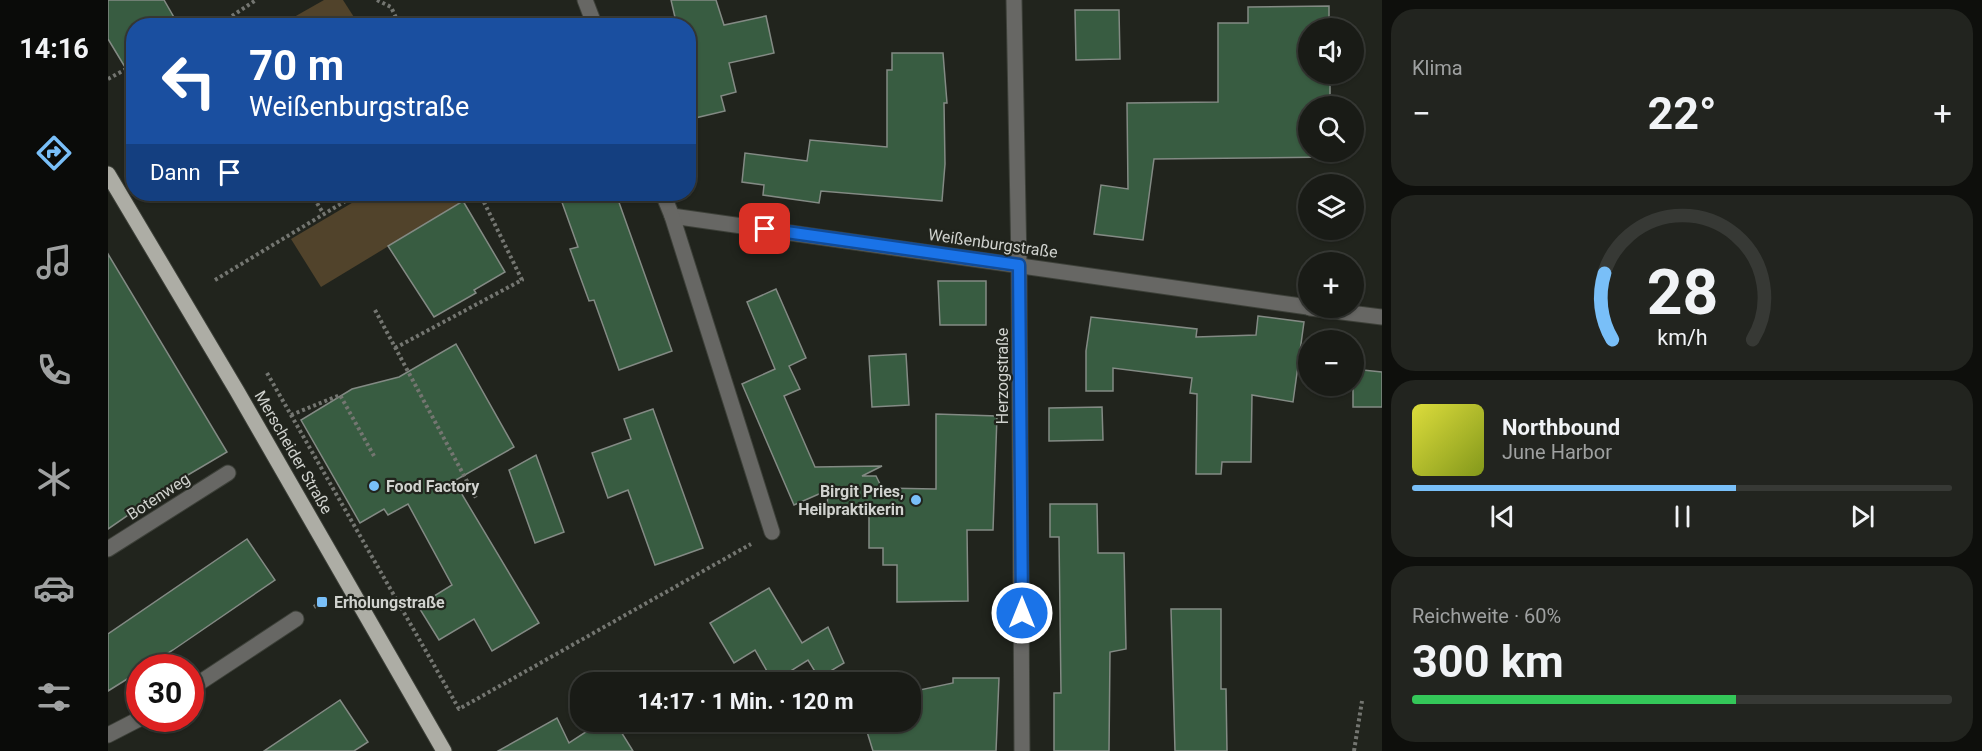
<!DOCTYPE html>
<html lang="de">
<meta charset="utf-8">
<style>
:root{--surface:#191b16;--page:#22241f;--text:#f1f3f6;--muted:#9fa1a1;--line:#373935;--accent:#79bff8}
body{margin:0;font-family:Roboto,sans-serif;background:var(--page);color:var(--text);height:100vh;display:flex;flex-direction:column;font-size:22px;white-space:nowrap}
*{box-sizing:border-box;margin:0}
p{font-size:20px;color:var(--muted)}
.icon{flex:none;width:33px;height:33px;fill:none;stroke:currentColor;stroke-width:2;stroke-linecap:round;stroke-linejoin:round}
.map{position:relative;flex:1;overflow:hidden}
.details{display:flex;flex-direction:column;gap:9px;padding:9px;background:#0e0f0c;width:600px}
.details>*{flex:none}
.banner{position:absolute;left:18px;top:18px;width:570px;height:183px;border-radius:24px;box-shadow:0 2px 4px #0004,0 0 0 2px var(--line);background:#1a4fa0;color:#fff;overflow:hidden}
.tools{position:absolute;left:1190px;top:18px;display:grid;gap:12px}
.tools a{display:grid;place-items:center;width:66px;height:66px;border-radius:50%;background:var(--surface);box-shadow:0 2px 4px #0004,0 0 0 2px var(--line);font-size:30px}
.speed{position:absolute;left:18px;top:654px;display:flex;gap:12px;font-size:30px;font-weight:700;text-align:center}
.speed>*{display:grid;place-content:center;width:78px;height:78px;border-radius:50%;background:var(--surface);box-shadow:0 2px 4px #0004,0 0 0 2px var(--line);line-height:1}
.speed .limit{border:9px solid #d22;background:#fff;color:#111}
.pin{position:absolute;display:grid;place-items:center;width:51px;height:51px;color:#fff;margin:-26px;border-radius:12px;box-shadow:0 3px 9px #0006}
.me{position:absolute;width:66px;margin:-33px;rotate:0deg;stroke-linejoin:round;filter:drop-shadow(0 0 4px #0008)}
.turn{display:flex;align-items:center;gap:21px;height:126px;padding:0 24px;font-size:27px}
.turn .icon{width:78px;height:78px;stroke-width:2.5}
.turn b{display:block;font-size:42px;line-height:51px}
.then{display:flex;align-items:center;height:57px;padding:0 24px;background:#0003;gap:12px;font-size:22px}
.big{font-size:45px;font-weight:700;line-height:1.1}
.details .widget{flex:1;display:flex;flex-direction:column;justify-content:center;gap:9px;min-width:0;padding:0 21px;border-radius:24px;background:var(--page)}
.details .dial{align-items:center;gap:0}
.dial svg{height:156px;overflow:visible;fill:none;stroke:var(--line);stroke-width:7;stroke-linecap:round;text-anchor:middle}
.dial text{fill:var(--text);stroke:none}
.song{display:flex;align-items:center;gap:18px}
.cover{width:72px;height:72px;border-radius:9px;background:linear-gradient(135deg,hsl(60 70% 55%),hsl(70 70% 35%))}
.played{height:6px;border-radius:3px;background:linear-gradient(90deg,var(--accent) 60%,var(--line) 60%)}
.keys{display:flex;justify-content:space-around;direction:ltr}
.heat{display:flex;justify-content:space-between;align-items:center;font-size:33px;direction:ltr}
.charge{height:9px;border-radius:4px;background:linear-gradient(90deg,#34c759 60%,var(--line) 0)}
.trip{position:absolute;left:462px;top:672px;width:351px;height:60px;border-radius:24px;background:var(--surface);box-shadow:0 2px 4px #0004,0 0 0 2px var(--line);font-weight:700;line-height:60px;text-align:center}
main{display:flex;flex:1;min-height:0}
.tabs{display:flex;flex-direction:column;width:108px;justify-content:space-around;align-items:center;background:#0a0b09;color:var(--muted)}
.tabs .icon{width:42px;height:42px}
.tabs .active{color:var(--accent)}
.tabs b{font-size:27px;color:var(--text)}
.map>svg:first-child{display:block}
.green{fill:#51432b}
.building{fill:#385c41;stroke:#838a84;stroke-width:1.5}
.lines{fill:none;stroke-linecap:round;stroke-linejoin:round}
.minor-casing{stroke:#3d4039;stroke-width:17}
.major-casing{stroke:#3d4039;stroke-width:17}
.path{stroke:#747671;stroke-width:4;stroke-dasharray:3 3;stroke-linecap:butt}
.minor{stroke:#676764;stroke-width:15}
.major{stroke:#adada5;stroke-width:15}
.route-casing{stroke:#114b97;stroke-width:15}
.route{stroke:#1a73e8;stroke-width:10}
.poi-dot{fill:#79bff8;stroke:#21241d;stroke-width:2}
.labels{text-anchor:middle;stroke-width:4.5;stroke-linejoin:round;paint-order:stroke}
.street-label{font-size:16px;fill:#d0d2ce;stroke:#21241d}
.poi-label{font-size:16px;font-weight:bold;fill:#d0d2ce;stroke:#21241d;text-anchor:start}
</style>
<main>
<nav class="tabs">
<b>14:16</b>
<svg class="icon active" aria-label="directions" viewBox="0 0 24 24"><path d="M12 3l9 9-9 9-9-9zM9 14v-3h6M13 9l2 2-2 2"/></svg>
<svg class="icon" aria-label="music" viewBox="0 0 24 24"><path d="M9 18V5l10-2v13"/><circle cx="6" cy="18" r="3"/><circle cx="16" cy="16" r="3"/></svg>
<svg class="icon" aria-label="phone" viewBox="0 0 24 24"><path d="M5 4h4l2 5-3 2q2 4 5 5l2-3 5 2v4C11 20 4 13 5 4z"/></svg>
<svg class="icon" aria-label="climate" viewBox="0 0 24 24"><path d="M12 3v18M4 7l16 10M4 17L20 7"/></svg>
<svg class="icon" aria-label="car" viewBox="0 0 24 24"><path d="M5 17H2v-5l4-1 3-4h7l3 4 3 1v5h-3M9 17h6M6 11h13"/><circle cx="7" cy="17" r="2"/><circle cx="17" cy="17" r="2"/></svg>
<svg class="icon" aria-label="filters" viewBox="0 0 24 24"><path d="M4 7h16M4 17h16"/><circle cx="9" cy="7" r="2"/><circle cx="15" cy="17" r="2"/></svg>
</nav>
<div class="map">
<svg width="1274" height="751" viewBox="0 0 1274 751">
<rect width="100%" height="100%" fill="#21241d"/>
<g class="green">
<path d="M216,0h19l16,25h-79z"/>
<path d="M259,194h92l4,7 -142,86 -30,-48z"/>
</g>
<g class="building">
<path d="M0,0h56l15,26h-45v56l-26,-43z"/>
<path d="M563,0h45l8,25 42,-9 8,37 -45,10 7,29 -15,4 4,15 -30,7 -7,-26v-66h-11z"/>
<path d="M1221,6v22h-21v46h22v32h-22v46h23v5l-177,2 -11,81 -49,-6 7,-49 27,4 -1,-86 91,-1v-79h30v-16z"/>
<path d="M967,10h44l1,49 -44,1z"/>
<path d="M784,53h51l4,50h-3l1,61 -3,37 -121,-10 -2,12 -56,-8 1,-10 -22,-3 3,-29 62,8 3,-21 77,7v-77h5z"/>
<path d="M451,194h57l56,157 -53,19 -25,-70 -5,1 -19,-52 8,-2z"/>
<path d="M355,201l42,71 -31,18 2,3 -42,24 -46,-71z"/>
<path d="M0,254l119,198 -51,30 -68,47z"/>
<path d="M830,281h48v44h-46z"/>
<path d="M668,289l30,69 -17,8 11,23 -16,7 31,71 67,-1 -20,10h14l6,12 54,1v-75l61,2 -4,114h-26l1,71 -71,1v-37h-14v-17h-14v-34l-42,-1 1,-23 -34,15 -52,-121 33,-15 -28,-67z"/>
<path d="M1150,316l46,6 -11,80 -41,-7 -1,67h-29l-1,12h-25l1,-80 -7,-1 2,-15 -79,-10v23h-27v-40l5,-34 106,12 -1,8 60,-2z"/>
<path d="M348,344l58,103 -60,34 85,142 -47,28 -18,-32 -35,21 -21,-34 34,-21 -44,-81 -20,11 -4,-6 -24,14 -59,-103 51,-31 47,-12z"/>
<path d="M798,354l3,51 -37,2 -3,-51z"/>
<path d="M1245,369l29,3v35h-29z"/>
<path d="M994,407l1,33 -54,1v-33z"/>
<path d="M545,409l50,139 -48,17 -27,-75 -20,8 -16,-45 39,-14 -7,-20z"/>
<path d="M428,455l28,77 -29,11 -26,-73z"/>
<path d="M942,504h47l1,49h26l2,96 -16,3 -1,99h-55v-58h7l-2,-156h-9z"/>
<path d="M139,539l28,41 -102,70 -28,18h-5v3l-32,20v-57z"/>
<path d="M661,588l33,55 26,-16 16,36 -25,15 -11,-18 -30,19 -1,-2 -5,3 -17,-30 -21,13 -24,-40z"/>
<path d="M1063,609h50v80h5l1,62h-52z"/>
<path d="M845,678h46l-3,73h-123l-9,-29h46v-30l43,-9z"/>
<path d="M232,700l28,42 -14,9h-90z"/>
<path d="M449,718l12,25 32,-21h14l18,29h-135z"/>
</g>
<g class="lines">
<g class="minor-casing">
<g id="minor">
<path d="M477,0l10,26"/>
<path d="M906,0l5,265 3,486"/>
<path d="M555,194l9,22 636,91"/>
<path d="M564,216l100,316"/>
<path d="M1202,308l72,9"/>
<path d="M0,549l120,-76"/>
<path d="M82,689l106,-70"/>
<path d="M0,735l33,-17"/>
</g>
</g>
<g class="major-casing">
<path id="major" d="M0,174l129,217 207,360"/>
</g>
<g class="path">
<path d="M269,0l14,7 9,19"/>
<path d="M109,26l39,-26"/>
<path d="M0,79l18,-10"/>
<path d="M206,198l9,15"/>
<path d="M107,280l142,-86"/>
<path d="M267,310l101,188"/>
<path d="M287,348l127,-68 -42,-86"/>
<path d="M159,373l192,336 292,-165"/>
<path d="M183,415l49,-20 34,61"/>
<path d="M206,607l8,-5"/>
<path d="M1246,751l8,-50"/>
</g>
<use href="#minor" class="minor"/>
<use href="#major" class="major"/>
</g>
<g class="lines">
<g class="route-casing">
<path id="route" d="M657,229l254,36 3,348"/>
</g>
<use href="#route" class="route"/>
</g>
<g class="poi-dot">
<circle cx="266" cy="486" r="6"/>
<circle cx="808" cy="500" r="6"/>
<rect x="208" y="596" width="12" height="12" rx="3"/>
</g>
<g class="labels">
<g class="street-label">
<text transform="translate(885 243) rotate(8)" y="6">Weißenburgstraße</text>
<text transform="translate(894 376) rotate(-90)" y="6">Herzogstraße</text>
<text transform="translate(186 452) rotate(60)" y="6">Merscheider Straße</text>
<text transform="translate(50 496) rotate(-33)" y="6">Botenweg</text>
</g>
<g class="poi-label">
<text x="278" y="492">Food Factory</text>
<text x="796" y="497" text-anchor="end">Birgit Pries,<tspan x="796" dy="18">Heilpraktikerin</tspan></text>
<text x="226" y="608">Erholungstraße</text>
</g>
</g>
</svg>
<div class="tools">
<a><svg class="icon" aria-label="sound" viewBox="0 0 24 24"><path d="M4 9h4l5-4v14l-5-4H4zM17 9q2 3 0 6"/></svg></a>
<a><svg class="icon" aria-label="search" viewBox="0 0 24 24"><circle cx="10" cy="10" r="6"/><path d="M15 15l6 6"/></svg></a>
<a><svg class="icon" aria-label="layers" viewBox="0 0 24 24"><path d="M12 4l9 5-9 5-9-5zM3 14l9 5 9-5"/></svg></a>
<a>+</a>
<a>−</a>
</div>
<div class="speed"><div class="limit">30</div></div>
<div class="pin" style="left:657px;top:229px;background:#d93025"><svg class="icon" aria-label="arrive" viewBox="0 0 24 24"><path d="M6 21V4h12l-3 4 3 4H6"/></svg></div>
<svg class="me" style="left:914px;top:613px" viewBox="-20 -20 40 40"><circle r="17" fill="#1a73e8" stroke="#fff" stroke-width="3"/><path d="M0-11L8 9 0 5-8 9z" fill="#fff"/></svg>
<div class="trip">14:17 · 1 Min. · 120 m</div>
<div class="banner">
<div class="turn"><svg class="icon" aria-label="left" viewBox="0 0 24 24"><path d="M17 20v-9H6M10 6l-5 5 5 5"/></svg><div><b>70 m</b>Weißenburgstraße</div></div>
<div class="then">Dann<svg class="icon" aria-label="arrive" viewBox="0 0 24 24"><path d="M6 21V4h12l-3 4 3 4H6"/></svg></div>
</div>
</div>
<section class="details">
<div class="widget"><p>Klima</p>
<div class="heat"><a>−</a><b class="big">22°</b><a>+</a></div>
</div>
<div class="widget dial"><svg viewBox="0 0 100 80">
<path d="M14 69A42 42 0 1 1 86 69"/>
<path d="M14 69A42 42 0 0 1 10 35" stroke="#79bff8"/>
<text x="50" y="56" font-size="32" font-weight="700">28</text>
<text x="50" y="72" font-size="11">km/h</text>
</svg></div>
<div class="widget">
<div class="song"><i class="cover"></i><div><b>Northbound</b><p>June Harbor</p></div></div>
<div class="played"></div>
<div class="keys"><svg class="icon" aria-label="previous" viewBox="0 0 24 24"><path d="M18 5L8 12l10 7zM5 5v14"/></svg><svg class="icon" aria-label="pause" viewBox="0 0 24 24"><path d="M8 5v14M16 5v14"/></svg><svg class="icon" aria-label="next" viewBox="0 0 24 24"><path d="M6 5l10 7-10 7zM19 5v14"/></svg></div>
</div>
<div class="widget"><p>Reichweite · 60%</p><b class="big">300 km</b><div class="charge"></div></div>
</section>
</main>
